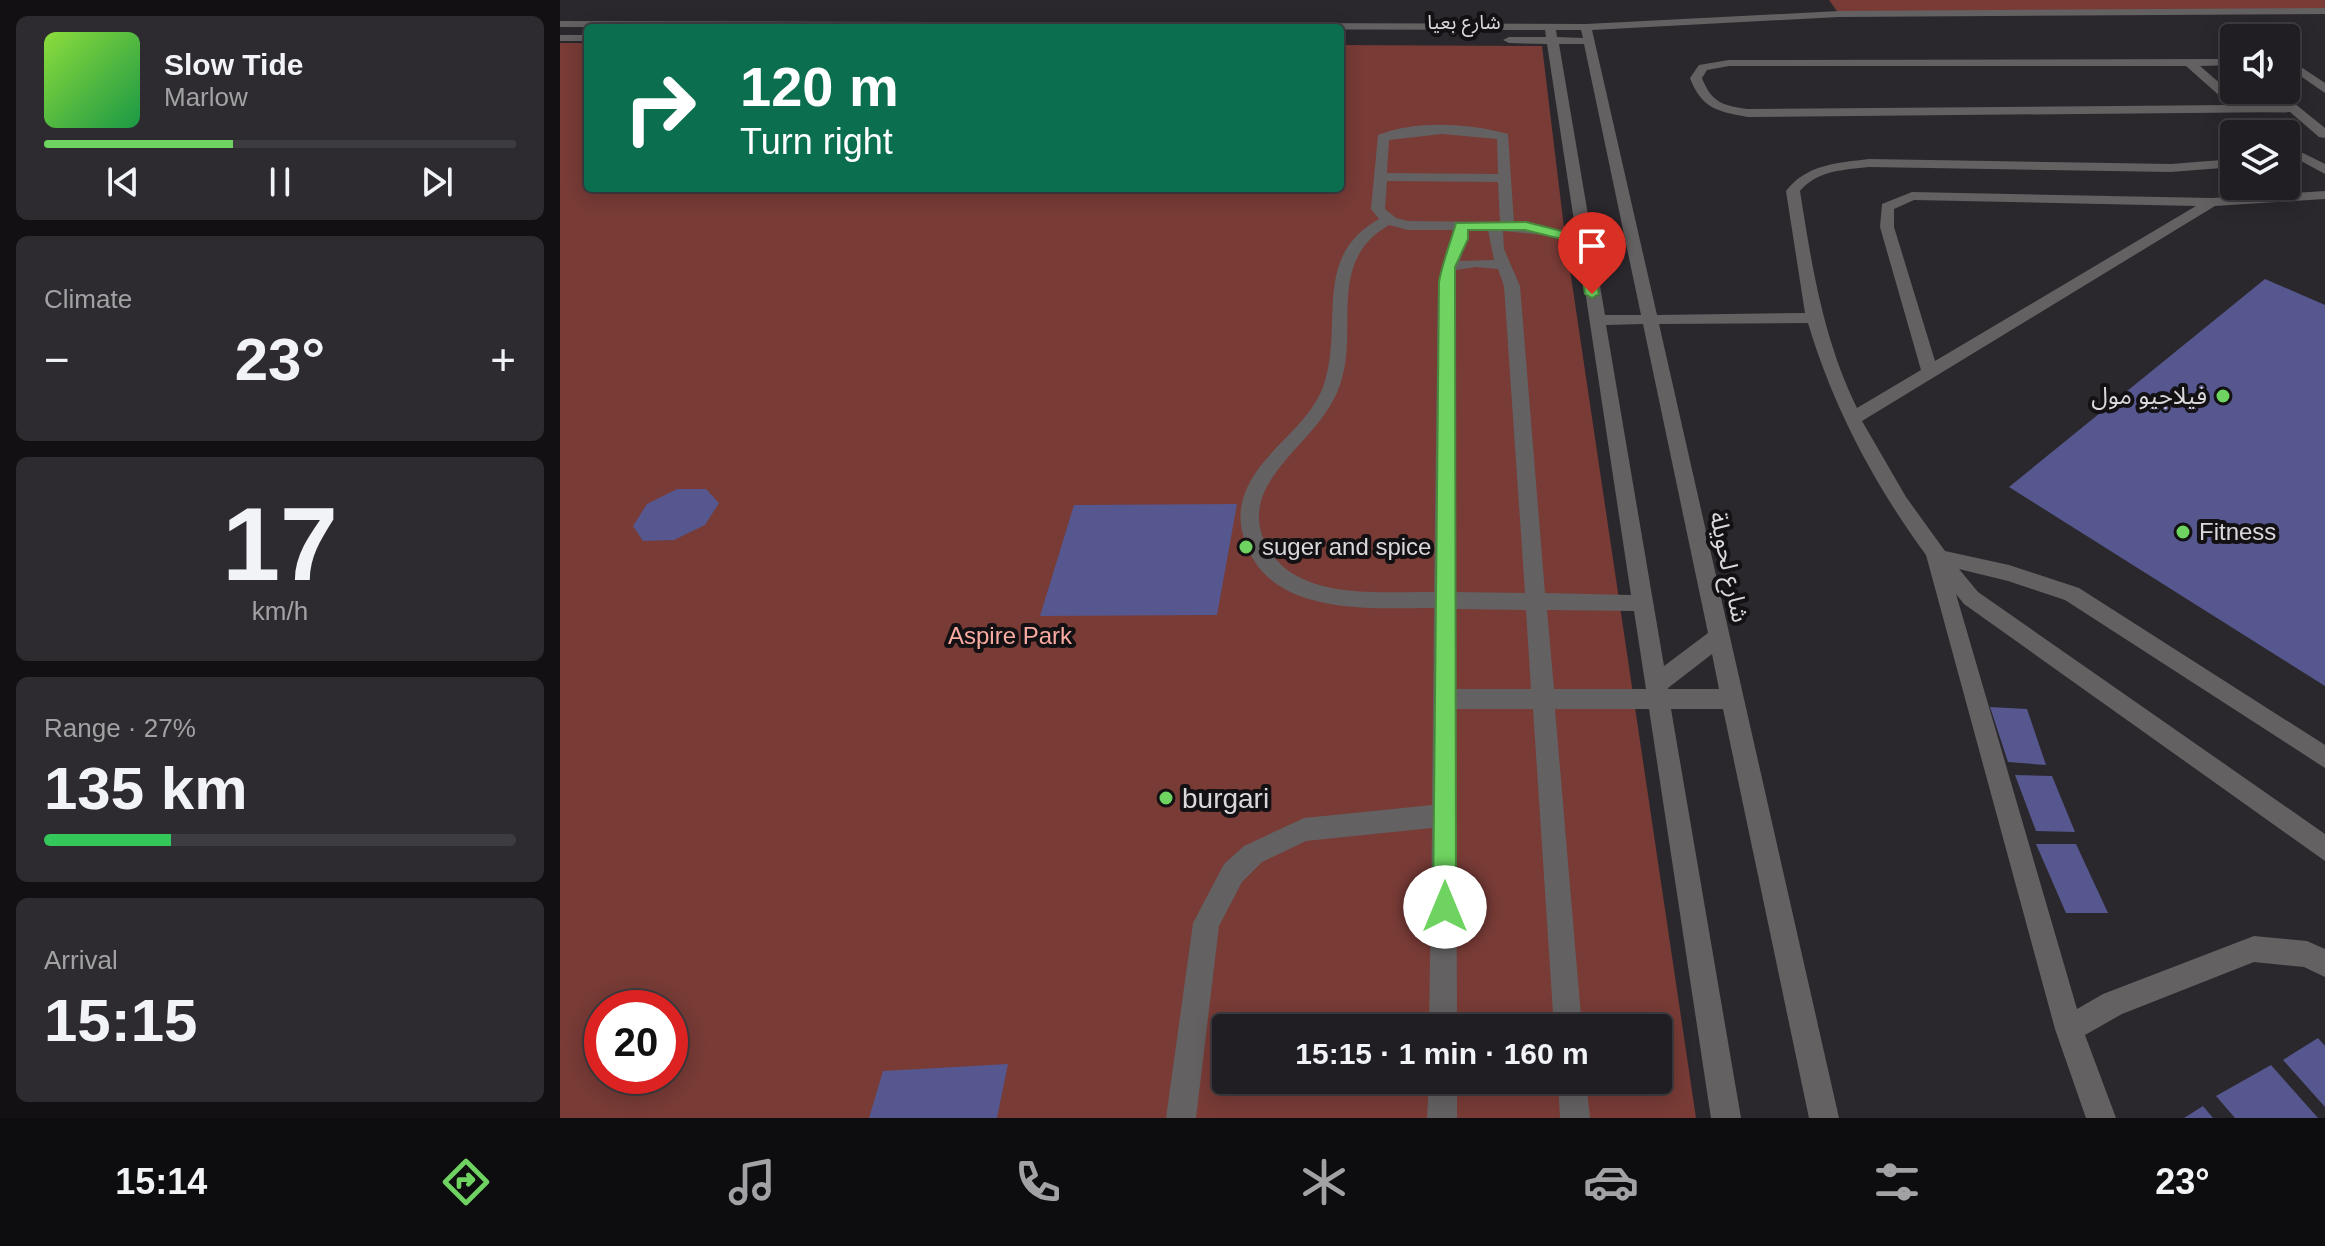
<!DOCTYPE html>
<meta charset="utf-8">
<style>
:root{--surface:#201e22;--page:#2d2b2f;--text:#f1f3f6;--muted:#a2a2a5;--line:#3d3c40;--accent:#6ed360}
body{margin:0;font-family:Arial,"Noto Sans Arabic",sans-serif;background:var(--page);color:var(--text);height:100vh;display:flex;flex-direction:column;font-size:30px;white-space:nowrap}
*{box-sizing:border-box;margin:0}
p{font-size:26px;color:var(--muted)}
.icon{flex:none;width:44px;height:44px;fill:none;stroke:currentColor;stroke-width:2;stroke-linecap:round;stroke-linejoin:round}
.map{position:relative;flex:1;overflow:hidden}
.panel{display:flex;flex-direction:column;gap:16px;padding:16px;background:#121013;width:560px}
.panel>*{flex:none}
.banner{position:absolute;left:24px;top:24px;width:760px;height:168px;border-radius:8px;box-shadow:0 4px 20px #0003,0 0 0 2px var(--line);background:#0b6e4f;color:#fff;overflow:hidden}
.controls{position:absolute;left:1660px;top:24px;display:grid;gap:16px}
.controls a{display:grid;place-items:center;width:80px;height:80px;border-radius:8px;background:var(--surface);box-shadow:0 4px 20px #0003,0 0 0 2px var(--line);font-size:40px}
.speed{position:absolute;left:24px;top:990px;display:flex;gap:16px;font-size:40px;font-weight:700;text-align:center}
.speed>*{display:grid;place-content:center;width:104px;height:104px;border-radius:50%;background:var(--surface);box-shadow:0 4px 20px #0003,0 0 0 2px var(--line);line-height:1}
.speed .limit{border:12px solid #d22;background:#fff;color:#111}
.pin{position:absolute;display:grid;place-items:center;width:68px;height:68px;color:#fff;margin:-82px -34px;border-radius:50% 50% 50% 0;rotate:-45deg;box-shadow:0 0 8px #0007}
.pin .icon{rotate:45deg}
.me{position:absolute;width:88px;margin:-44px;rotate:0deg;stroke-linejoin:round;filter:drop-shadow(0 0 6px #0008)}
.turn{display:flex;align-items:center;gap:28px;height:168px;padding:0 24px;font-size:36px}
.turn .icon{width:104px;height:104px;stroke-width:2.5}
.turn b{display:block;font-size:56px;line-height:68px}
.big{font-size:60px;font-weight:700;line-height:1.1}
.panel .tile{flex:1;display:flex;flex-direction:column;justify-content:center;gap:12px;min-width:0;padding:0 28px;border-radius:12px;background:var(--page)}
.panel .dial{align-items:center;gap:0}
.dial b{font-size:104px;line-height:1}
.song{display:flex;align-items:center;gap:24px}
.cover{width:96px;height:96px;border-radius:12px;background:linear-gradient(135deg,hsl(90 70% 55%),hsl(140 70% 35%))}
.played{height:8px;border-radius:4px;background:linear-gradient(90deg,var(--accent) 40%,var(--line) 40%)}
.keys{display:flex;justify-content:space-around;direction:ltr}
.heat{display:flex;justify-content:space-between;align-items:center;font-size:44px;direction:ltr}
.charge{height:12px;border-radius:6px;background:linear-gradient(90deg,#34c759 27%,var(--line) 0)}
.trip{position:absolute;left:652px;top:1014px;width:460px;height:80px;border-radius:8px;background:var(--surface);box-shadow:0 4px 20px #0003,0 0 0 2px var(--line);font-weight:700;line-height:80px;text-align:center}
.tab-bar{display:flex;height:128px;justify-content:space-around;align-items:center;background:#0d0c0e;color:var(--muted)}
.tab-bar .icon{width:56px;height:56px}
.tab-bar .on{color:var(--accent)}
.tab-bar b{font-size:36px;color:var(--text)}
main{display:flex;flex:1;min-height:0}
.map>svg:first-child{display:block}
.green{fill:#783b36;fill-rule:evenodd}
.building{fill:#55578e}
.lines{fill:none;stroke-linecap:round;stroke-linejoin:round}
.minor{fill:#646162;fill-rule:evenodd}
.route{fill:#6ed360;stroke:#48893e;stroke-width:2}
.poi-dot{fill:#6ed360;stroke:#131113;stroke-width:3}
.labels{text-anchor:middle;stroke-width:8;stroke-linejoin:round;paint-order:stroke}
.far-street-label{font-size:20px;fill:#dbd8db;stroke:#131113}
.poi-label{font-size:24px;fill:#dbd8db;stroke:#131113;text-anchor:start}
.street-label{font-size:24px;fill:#dbd8db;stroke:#131113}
.park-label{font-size:24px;fill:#f9aaa1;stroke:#131113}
.near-poi-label{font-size:28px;fill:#dbd8db;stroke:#131113;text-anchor:start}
</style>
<main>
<section class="panel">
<div class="tile">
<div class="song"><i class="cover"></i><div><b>Slow Tide</b><p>Marlow</p></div></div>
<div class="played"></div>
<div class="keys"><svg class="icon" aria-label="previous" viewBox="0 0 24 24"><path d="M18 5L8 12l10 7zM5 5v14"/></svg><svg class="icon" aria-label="pause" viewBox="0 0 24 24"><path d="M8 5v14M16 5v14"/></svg><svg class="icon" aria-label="next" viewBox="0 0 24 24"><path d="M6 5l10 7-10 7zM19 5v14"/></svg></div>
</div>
<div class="tile"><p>Climate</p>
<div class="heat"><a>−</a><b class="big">23°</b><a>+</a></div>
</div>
<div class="tile dial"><b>17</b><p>km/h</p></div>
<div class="tile"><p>Range · 27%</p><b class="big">135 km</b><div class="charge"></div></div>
<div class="tile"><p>Arrival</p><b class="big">15:15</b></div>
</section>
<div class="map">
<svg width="1765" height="1118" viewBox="0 0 1765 1118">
<rect width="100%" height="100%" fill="#2b282d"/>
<g class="green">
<path d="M1269,0h496v11l-486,3z"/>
<path d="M0,43h28v145h752v-143l202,1 23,190 131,882h-1136zM42,1008h68v68h-68zM666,1028h432v52h-432z"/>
</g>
<g class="building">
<path d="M1705,279l60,26v381l-316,-199z"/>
<path d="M117,489h29l13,14 -14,22 -31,15 -31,1 -10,-15 14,-22z"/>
<path d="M677,504l-20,111 -177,1 34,-111z"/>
<path d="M1430,707l37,2 19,56 -38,-3z"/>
<path d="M1455,775l37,1 23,56 -39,-1z"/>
<path d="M1476,844h40l32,69h-42z"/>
<path d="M1758,1038l7,8v61l-42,-47z"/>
<path d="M448,1064l-11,54h-128l14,-47z"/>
<path d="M1711,1065l47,53h-83l-19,-22z"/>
<path d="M1643,1106l10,12h-29z"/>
</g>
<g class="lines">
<g class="minor">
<path d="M1765,8v6l-486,3 -247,13 65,285 148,-2 -19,-122c21,-27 51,-28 83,-32l302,5 63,-5v8l-63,5 -302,-5c-26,3 -51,3 -69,24 12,76 23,147 57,217l64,-38 -41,-143 2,-23 30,-12 300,6 113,-7v8l-110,7 -353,215 44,76 39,54 64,14 70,23 246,157v23l-260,-168 -57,-19 -49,-12 19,23 347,242v27l-361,-257 -8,-10 121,415 26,-15 151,-58 53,5 18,8v28l-21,-10 -50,-5 -132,52 -37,21 31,83h-30l-31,-89 -129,-474c-52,-71 -93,-148 -118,-232l-149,1 180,794h-30l-86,-409h-52l70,409h-30l-62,-409h-94l27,319h-28l-21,-319h-77l1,319h-28l3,-200 -126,13 -44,21 -20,20 -23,44 -23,192h-30l27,-195 31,-59 20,-18 60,-28 128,-13 2,-197c-61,0 -162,9 -188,-64 -9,-24 -7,-42 5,-64 20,-35 60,-57 73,-96 20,-60 -13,-127 55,-165l-8,-10 7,-74c38,-15 91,-12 130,-1l6,89 62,11 -29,-190 -38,-1 -6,-3 6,-3h37l-1,-7 -985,-3v-6l1026,3 253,-13zM996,30h25l2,8 -26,-1zM999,44h25l57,271h-36zM882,134l55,5 1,35 -111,-1 2,-33zM827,181l111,1 2,40 -92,-1 -12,-3 -11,-9zM1354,200l282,6 -261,155 -41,-134v-18zM829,225l19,5h46l-16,52 -4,310c-56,-1 -148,11 -172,-57 -6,-18 -3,-36 7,-52 21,-35 57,-58 71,-98 20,-56 -15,-123 49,-160zM908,230h20l6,30 -34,1zM943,231l41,4 34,9 53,351 -86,-2 -25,-307 -16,-37zM916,267l22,2 6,17 21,307 -70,-1 -1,-310 2,-12zM1083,324l65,309 -44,33 -58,-341zM895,609l71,1 5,79h-76zM987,610l87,1 12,78h-92zM1152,654l7,35h-51v-1z"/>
<rect x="0" y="35" width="28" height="6"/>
<path d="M1674,39l-3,10 3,16 -34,1 45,39 36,-1 -16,-14h13l47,38v10l-6,-1 -29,-25 -542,5c-30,-5 -47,-9 -58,-39l9,-13 30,-5 499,-1 -10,-11zM1169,66h457l44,39 -482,4c-25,-3 -37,-7 -46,-31l5,-8z"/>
<path d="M1726,57l39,26v10l-39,-27z"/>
<path d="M1743,153l22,11v10l-24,-13 -15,2v-8z"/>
<path d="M869,1080h28v38h-30z"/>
<path d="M998,1080h28l4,38h-30z"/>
</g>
</g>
<path class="route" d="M966,222l63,16 10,56 -7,4 -7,-4 -7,-51 -53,-13h-57v9l-13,28 1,640 -3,8 -8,3 -9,-3 -3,-8 6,-625c3,-18 12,-41 17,-59z"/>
<g class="poi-dot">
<circle cx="1663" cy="396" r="8"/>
<circle cx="1623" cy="532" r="8"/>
<circle cx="686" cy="547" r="8"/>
<circle cx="606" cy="798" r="8"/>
</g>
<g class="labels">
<g class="far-street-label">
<text x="904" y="29">شارع بعيا</text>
</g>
<g class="poi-label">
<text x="1647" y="404" text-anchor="end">فيلاجيو مول</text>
<text x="1639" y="540">Fitness</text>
<text x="702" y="555">suger and spice</text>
</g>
<g class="street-label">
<text transform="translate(1169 567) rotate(78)" y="8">شارع لحويلة</text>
</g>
<g class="park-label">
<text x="450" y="644">Aspire Park</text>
</g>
<g class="near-poi-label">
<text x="622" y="808">burgari</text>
</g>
</g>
</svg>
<div class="controls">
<a><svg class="icon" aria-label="sound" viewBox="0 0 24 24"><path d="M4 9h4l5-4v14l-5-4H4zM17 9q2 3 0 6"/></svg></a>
<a><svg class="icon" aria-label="layers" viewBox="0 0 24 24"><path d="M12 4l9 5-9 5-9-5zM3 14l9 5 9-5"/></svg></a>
</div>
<div class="speed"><div class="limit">20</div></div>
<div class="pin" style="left:1032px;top:294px;background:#d93025"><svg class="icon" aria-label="arrive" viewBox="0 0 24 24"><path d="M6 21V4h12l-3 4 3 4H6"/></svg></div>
<svg class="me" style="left:885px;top:907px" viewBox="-20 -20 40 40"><circle r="19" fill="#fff"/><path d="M0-13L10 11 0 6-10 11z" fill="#6ed360"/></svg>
<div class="trip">15:15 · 1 min · 160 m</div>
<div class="banner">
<div class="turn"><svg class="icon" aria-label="right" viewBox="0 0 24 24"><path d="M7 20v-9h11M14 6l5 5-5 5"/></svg><div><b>120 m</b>Turn right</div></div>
</div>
</div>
</main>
<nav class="tab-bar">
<b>15:14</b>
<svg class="icon on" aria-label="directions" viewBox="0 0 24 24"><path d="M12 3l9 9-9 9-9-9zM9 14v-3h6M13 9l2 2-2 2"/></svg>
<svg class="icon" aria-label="music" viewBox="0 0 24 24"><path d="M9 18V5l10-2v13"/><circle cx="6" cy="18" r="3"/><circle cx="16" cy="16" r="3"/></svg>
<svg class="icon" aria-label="phone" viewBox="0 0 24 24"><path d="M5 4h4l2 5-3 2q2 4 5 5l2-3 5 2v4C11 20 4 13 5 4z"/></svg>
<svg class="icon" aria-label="climate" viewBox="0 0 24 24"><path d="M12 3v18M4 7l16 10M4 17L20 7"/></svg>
<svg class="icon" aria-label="car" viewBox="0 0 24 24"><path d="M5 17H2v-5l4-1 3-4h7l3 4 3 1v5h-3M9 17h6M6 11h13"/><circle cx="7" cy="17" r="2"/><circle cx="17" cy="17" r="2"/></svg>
<svg class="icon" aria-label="filters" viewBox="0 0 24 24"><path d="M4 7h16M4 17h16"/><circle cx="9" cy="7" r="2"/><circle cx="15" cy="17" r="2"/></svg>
<b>23°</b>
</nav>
